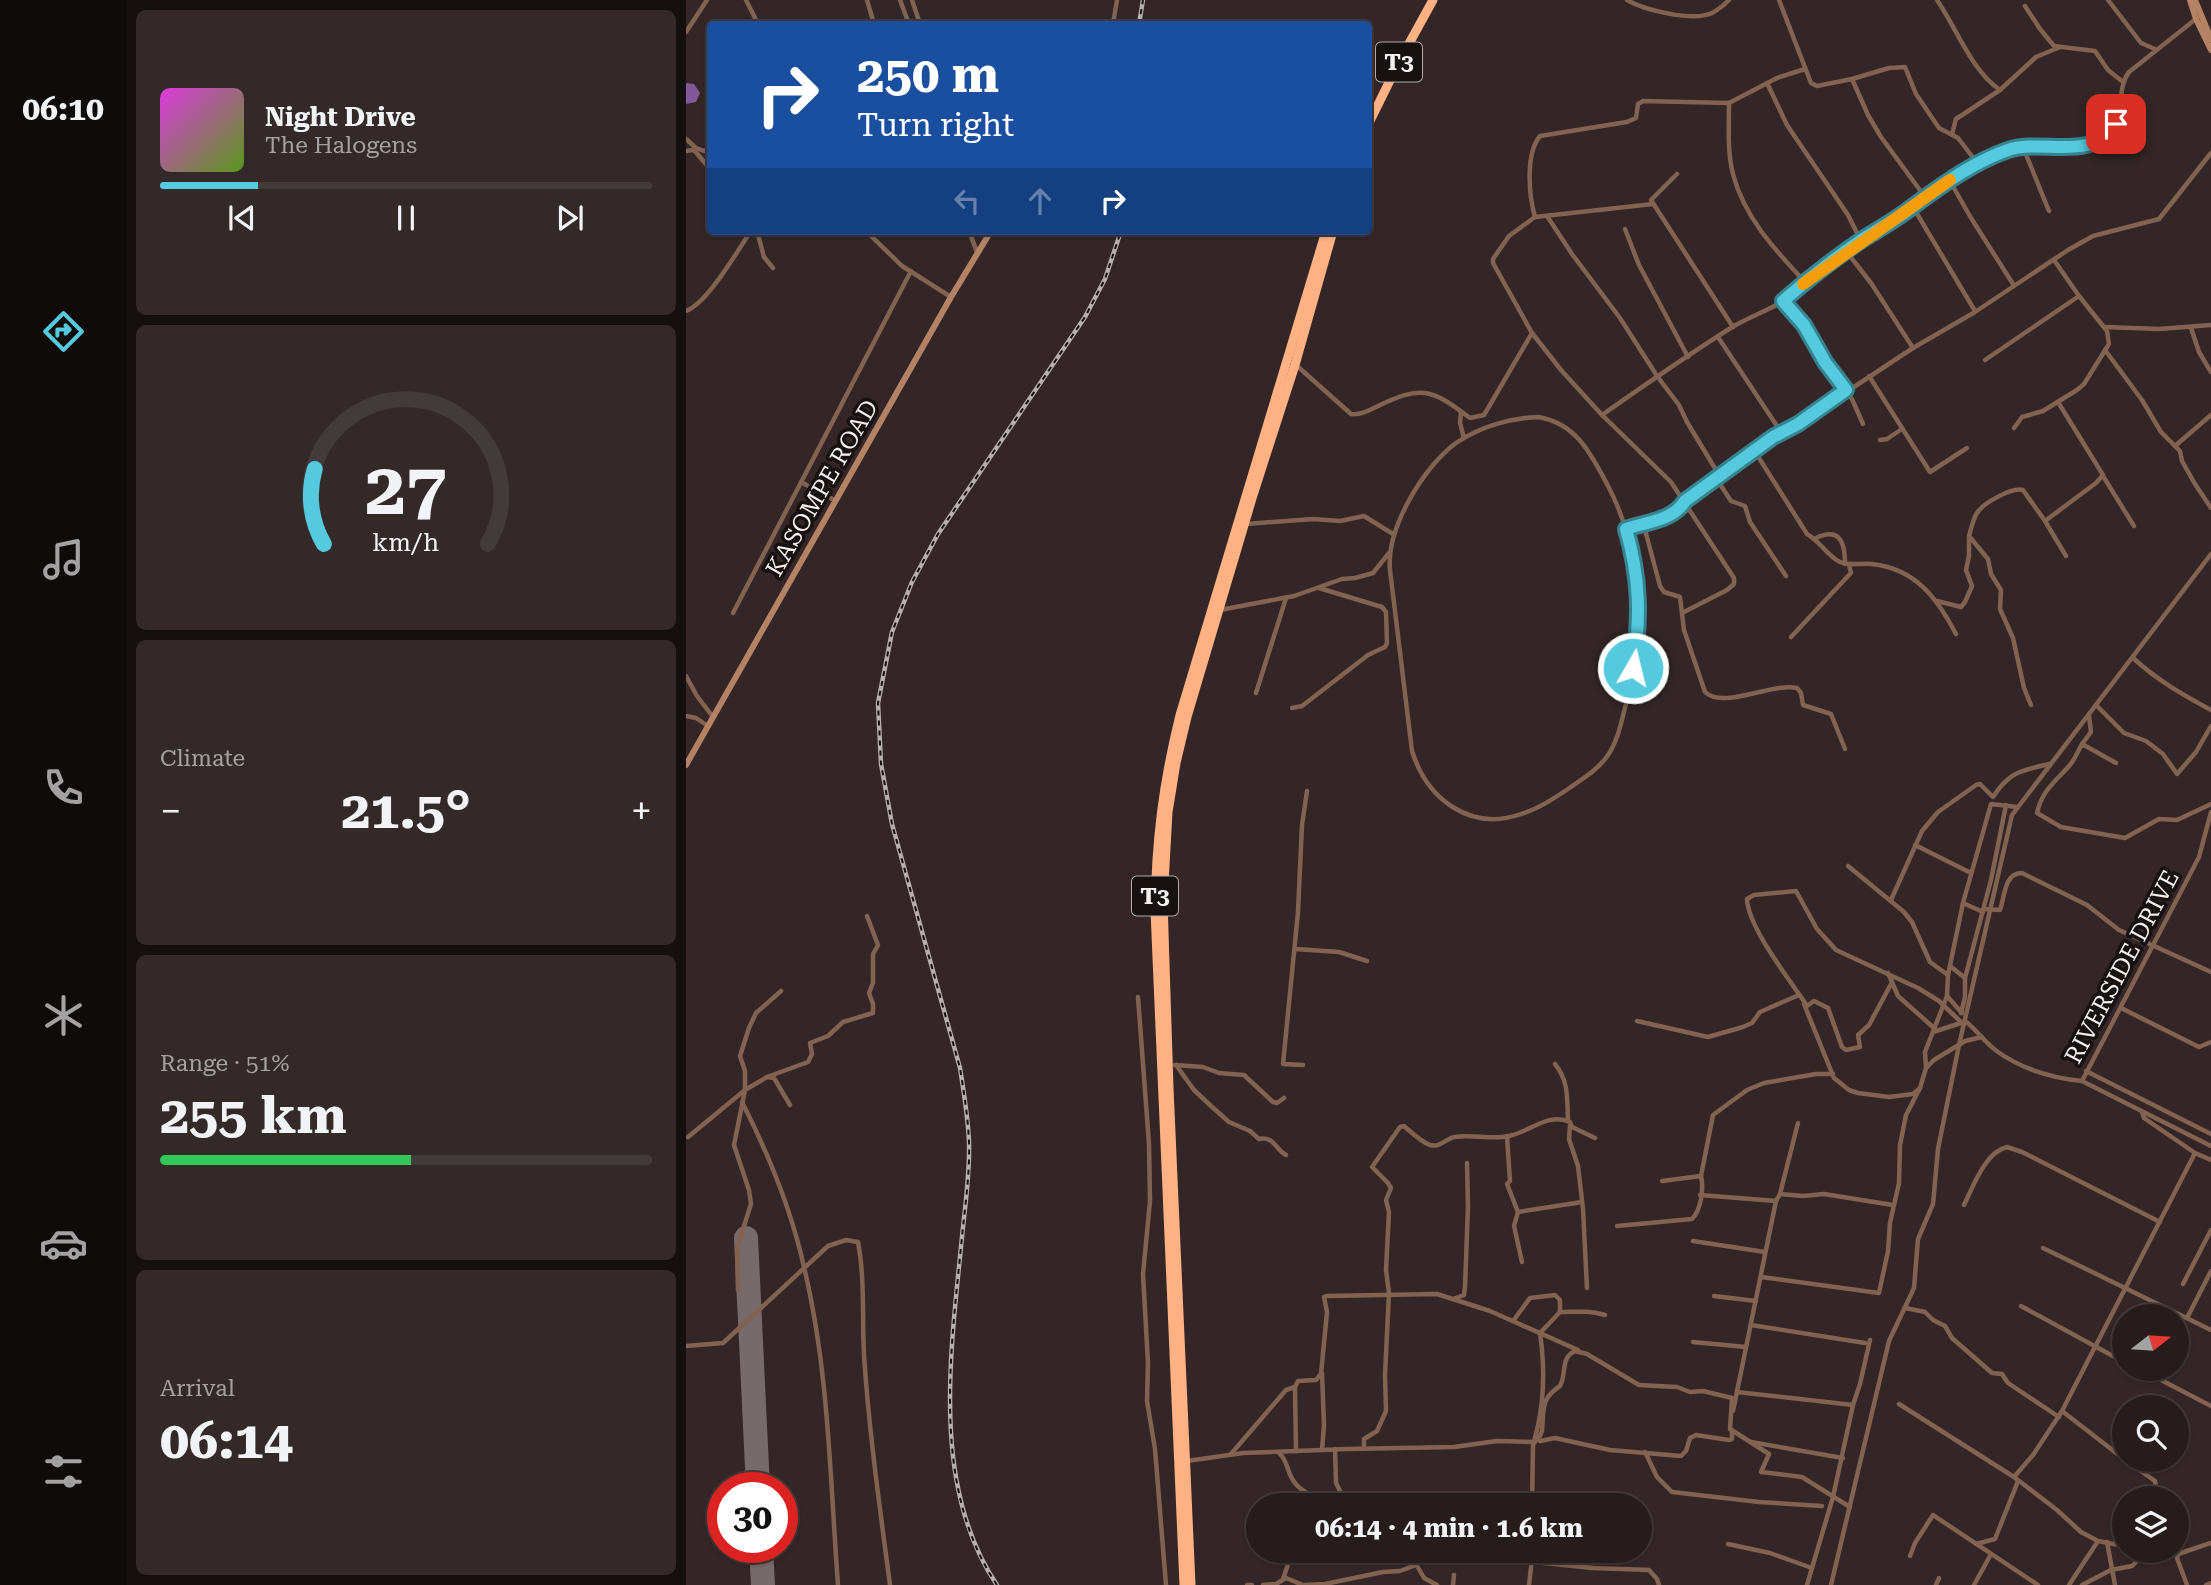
<!DOCTYPE html>
<meta charset="utf-8">
<style>
:root{--surface:#271c1c;--page:#332929;--text:#f1f3f6;--muted:#a4a1a3;--line:#433a3b;--accent:#55cade}
body{margin:0;font-family:"Roboto Serif",serif;background:var(--page);color:var(--text);height:100vh;display:flex;flex-direction:column;font-size:26px;white-space:nowrap}
*{box-sizing:border-box;margin:0}
p{font-size:23px;color:var(--muted)}
.icon{flex:none;width:38px;height:38px;fill:none;stroke:currentColor;stroke-width:2;stroke-linecap:round;stroke-linejoin:round}
.map{position:relative;flex:1;overflow:hidden}
.sheet{display:flex;flex-direction:column;gap:10px;padding:10px;background:#150f0f;width:560px}
.sheet>*{flex:none}
.hud{position:absolute;left:21px;top:21px;width:665px;height:214px;border-radius:7px;box-shadow:0 2px 5px #0004,0 0 0 2px var(--line);background:#1a4fa0;color:#fff;overflow:hidden}
.needle{width:46px;rotate:73deg}
.controls{position:absolute;left:1426px;top:1304px;display:grid;gap:14px}
.controls a{display:grid;place-items:center;width:77px;height:77px;border-radius:50%;background:var(--surface);box-shadow:0 2px 5px #0004,0 0 0 2px var(--line);font-size:35px}
.speed{position:absolute;left:21px;top:1472px;display:flex;gap:14px;font-size:35px;font-weight:700;text-align:center}
.speed>*{display:grid;place-content:center;width:91px;height:91px;border-radius:50%;background:var(--surface);box-shadow:0 2px 5px #0004,0 0 0 2px var(--line);line-height:1}
.speed .limit{border:10px solid #d22;background:#fff;color:#111}
.pin{position:absolute;display:grid;place-items:center;width:60px;height:60px;color:#fff;margin:-30px;border-radius:14px;box-shadow:0 4px 10px #0006}
.me{position:absolute;width:77px;margin:-38px;rotate:8deg;stroke-linejoin:round;filter:drop-shadow(0 0 5px #0008)}
.turn{display:flex;align-items:center;gap:24px;height:147px;padding:0 35px;font-size:32px}
.turn .icon{width:91px;height:91px;stroke-width:2.5}
.turn b{display:block;font-size:49px;line-height:60px}
.lanes{display:flex;align-items:center;height:66px;padding:0 35px;background:#0003;justify-content:center;gap:35px;direction:ltr}
.lanes .off{opacity:.35}
.big{font-size:52px;font-weight:700;line-height:1.1}
.sheet .card{flex:1;display:flex;flex-direction:column;justify-content:center;gap:10px;min-width:0;padding:0 24px;border-radius:10px;background:var(--page)}
.sheet .dial{align-items:center;gap:0}
.dial svg{height:182px;overflow:visible;fill:none;stroke:var(--line);stroke-width:7;stroke-linecap:round;text-anchor:middle}
.dial text{fill:var(--text);stroke:none}
.song{display:flex;align-items:center;gap:21px}
.cover{width:84px;height:84px;border-radius:10px;background:linear-gradient(135deg,hsl(300 70% 55%),hsl(90 70% 35%))}
.played{height:7px;border-radius:4px;background:linear-gradient(90deg,var(--accent) 20%,var(--line) 20%)}
.keys{display:flex;justify-content:space-around;direction:ltr}
.heat{display:flex;justify-content:space-between;align-items:center;font-size:38px;direction:ltr}
.charge{height:10px;border-radius:5px;background:linear-gradient(90deg,#34c759 51%,var(--line) 0)}
.trip{position:absolute;left:560px;top:1493px;width:406px;height:70px;border-radius:35px;background:var(--surface);box-shadow:0 2px 5px #0004,0 0 0 2px var(--line);font-weight:700;line-height:70px;text-align:center}
main{display:flex;flex:1;min-height:0}
.menu{display:flex;flex-direction:column;width:126px;justify-content:space-around;align-items:center;background:#100b0b;color:var(--muted)}
.menu .icon{width:49px;height:49px}
.menu .current{color:var(--accent)}
.menu b{font-size:32px;color:var(--text)}
.map>svg:first-child{display:block}
.water{fill:#81599a}
.lines{fill:none;stroke-linecap:round;stroke-linejoin:round}
.runway{stroke:#766a6a;stroke-width:24}
.street{stroke:#826351;stroke-width:4.5}
.secondary{stroke:#b48366;stroke-width:6}
.highway{stroke:#feb283;stroke-width:9}
.rail-casing{stroke:#b9aeae;stroke-width:4.5}
.rail{stroke:#171111;stroke-width:2;stroke-dasharray:5;stroke-linecap:butt}
.route-casing{stroke:#378390;stroke-width:18}
.route{stroke:#55cade;stroke-width:12}
.slow{stroke:#f59e0b;stroke-width:12}
.labels{text-anchor:middle;stroke-width:7;stroke-linejoin:round;paint-order:stroke}
.shield{fill:#171111;stroke:#b3abab;stroke-width:2}
.shield-label{font-size:23px;font-weight:bold;fill:#f6eded}
.street-label{font-size:24px;fill:#f6eded;stroke:#171111}
</style>
<main>
<nav class="menu">
<b>06:10</b>
<svg class="icon current" aria-label="directions" viewBox="0 0 24 24"><path d="M12 3l9 9-9 9-9-9zM9 14v-3h6M13 9l2 2-2 2"/></svg>
<svg class="icon" aria-label="music" viewBox="0 0 24 24"><path d="M9 18V5l10-2v13"/><circle cx="6" cy="18" r="3"/><circle cx="16" cy="16" r="3"/></svg>
<svg class="icon" aria-label="phone" viewBox="0 0 24 24"><path d="M5 4h4l2 5-3 2q2 4 5 5l2-3 5 2v4C11 20 4 13 5 4z"/></svg>
<svg class="icon" aria-label="climate" viewBox="0 0 24 24"><path d="M12 3v18M4 7l16 10M4 17L20 7"/></svg>
<svg class="icon" aria-label="car" viewBox="0 0 24 24"><path d="M5 17H2v-5l4-1 3-4h7l3 4 3 1v5h-3M9 17h6M6 11h13"/><circle cx="7" cy="17" r="2"/><circle cx="17" cy="17" r="2"/></svg>
<svg class="icon" aria-label="filters" viewBox="0 0 24 24"><path d="M4 7h16M4 17h16"/><circle cx="9" cy="7" r="2"/><circle cx="15" cy="17" r="2"/></svg>
</nav>
<section class="sheet">
<div class="card">
<div class="song"><i class="cover"></i><div><b>Night Drive</b><p>The Halogens</p></div></div>
<div class="played"></div>
<div class="keys"><svg class="icon" aria-label="previous" viewBox="0 0 24 24"><path d="M18 5L8 12l10 7zM5 5v14"/></svg><svg class="icon" aria-label="pause" viewBox="0 0 24 24"><path d="M8 5v14M16 5v14"/></svg><svg class="icon" aria-label="next" viewBox="0 0 24 24"><path d="M6 5l10 7-10 7zM19 5v14"/></svg></div>
</div>
<div class="card dial"><svg viewBox="0 0 100 80">
<path d="M14 69A42 42 0 1 1 86 69"/>
<path d="M14 69A42 42 0 0 1 10 36" stroke="#55cade"/>
<text x="50" y="56" font-size="32" font-weight="700">27</text>
<text x="50" y="72" font-size="11">km/h</text>
</svg></div>
<div class="card"><p>Climate</p>
<div class="heat"><a>−</a><b class="big">21.5°</b><a>+</a></div>
</div>
<div class="card"><p>Range · 51%</p><b class="big">255 km</b><div class="charge"></div></div>
<div class="card"><p>Arrival</p><b class="big">06:14</b></div>
</section>
<div class="map">
<svg width="1525" height="1585" viewBox="0 0 1525 1585">
<rect width="100%" height="100%" fill="#342626"/>
<path class="water" d="M0,83l8,1 6,9 -4,9 -10,2z"/>
<g class="lines">
<g class="runway">
<path d="M60,1238l12,250"/>
<path d="M75,1547l2,38"/>
</g>
<g class="street">
<path d="M60,0l12,24"/>
<path d="M181,0l7,24"/>
<path d="M214,0l9,24"/>
<path d="M226,0l8,24"/>
<path d="M941,0c17,10 66,22 85,13 6,-3 12,-8 17,-13"/>
<path d="M1093,0l32,83 6,3 35,-7 16,36 13,22 44,60"/>
<path d="M1251,0c20,29 34,70 63,90l36,-33 24,-10"/>
<path d="M1422,0l33,43 14,6"/>
<path d="M1339,6l15,23 14,17 41,5 13,19 15,12"/>
<path d="M427,24l4,-24"/>
<path d="M0,32l21,-32"/>
<path d="M1166,79l37,-11 16,-1 11,27 23,34 19,10 20,26"/>
<path d="M1081,83l20,42 61,90 13,26"/>
<path d="M1043,103c0,23 -2,48 4,71 11,43 42,76 72,108"/>
<path d="M1266,134l4,-15 44,-29"/>
<path d="M0,139l11,10"/>
<path d="M1337,147l26,64"/>
<path d="M8,150l16,19"/>
<path d="M0,151l13,-2 5,2 6,-2"/>
<path d="M991,174l-26,26 82,127"/>
<path d="M1264,181l21,37 42,66"/>
<path d="M967,204l-118,13 -26,19 -16,23v4l39,70 29,37 41,45 69,67 63,96v6l-7,6 -45,23 2,17 21,62c18,18 68,-10 92,-4l4,5 2,12 28,9 14,35"/>
<path d="M1227,207l62,104"/>
<path d="M861,216l25,38 48,64 37,58 22,29 8,17 32,53"/>
<path d="M849,217c-6,-21 -10,-63 5,-81l87,-14 9,-4 2,-14 5,-3 86,2 48,-25 28,-9"/>
<path d="M939,229l14,36 49,92"/>
<path d="M71,231l7,26 9,11"/>
<path d="M180,231l36,35 49,31"/>
<path d="M283,231l8,21"/>
<path d="M1160,251l25,32 42,65"/>
<path d="M1097,301l29,36 13,25 27,37 11,25"/>
<path d="M0,311c22,-8 51,-60 65,-80"/>
<path d="M1419,327l54,2 52,-4"/>
<path d="M1505,328l8,24 12,20"/>
<path d="M1032,337l63,95"/>
<path d="M1419,350l37,50 19,32 19,19 2,10 13,23 16,24"/>
<path d="M1299,360l94,-64 -25,-36"/>
<path d="M610,365l55,49c9,1 17,-3 25,-7 46,-22 54,-19 94,11l14,-3 48,-82"/>
<path d="M1183,376l61,96 37,-24"/>
<path d="M1372,402l45,73 -7,8 -51,38 21,35"/>
<path d="M775,412l-1,11 4,15"/>
<path d="M916,415c44,-31 87,-61 132,-89 16,-9 32,-15 48,-24 13,-8 24,-21 36,-30 30,-22 62,-42 92,-63 22,-15 43,-31 66,-44 12,-6 26,-15 39,-17 28,-5 69,8 93,-13 19,-17 7,-45 21,-63l68,-54"/>
<path d="M852,417c38,6 53,37 69,67 37,70 38,141 20,216 -5,18 -8,39 -19,55 -10,15 -26,24 -40,34 -15,10 -30,20 -47,25 -51,18 -94,-15 -109,-63l-22,-181c-4,-41 33,-103 66,-127 23,-16 54,-25 82,-26z"/>
<path d="M1328,428l8,-11 21,-6 34,-21 7,-6 25,-40 -2,-13 -28,-35"/>
<path d="M1194,440l7,-1 15,-10"/>
<path d="M1489,446l36,-31"/>
<path d="M1068,450l53,84c13,7 20,22 33,28 9,4 22,1 32,2 44,5 65,34 84,70"/>
<path d="M1417,476l31,50"/>
<path d="M1030,478l15,23 14,5 5,16 36,54"/>
<path d="M115,482l35,19"/>
<path d="M560,524l67,-5 27,2 24,-5 29,18"/>
<path d="M958,526l16,60 4,6 16,5 2,16"/>
<path d="M940,529c19,-7 47,-8 59,-28l88,-64 25,-13 115,-76 62,-36 93,-62 25,-14 66,-17 52,-66"/>
<path d="M1128,539c24,-12 31,0 31,25"/>
<path d="M1251,601l24,6 4,-5 7,-16 -6,-16 3,-14v-19"/>
<path d="M534,610l74,-14 48,-17 13,-1 18,-5 16,-20"/>
<path d="M47,613l178,-342"/>
<path d="M1105,637l57,-61 3,-3 -2,-8 3,-1"/>
<path d="M1447,658c24,22 50,37 78,52"/>
<path d="M0,676l11,20 16,21"/>
<path d="M570,693l30,-95"/>
<path d="M1345,705l-7,-17 -11,-50 -13,-29 1,-19 -10,-16 -3,-15 -19,-23c2,-7 4,-17 8,-23 6,-10 35,-26 46,-23l22,31"/>
<path d="M1410,705l28,28 22,8 17,13 14,20 19,-22 15,-26"/>
<path d="M606,708l10,-2 66,-51 17,-8 2,-4 -1,-31 -4,-5 -63,-19"/>
<path d="M0,716l10,2 12,8"/>
<path d="M1396,744l9,-12 -2,-16"/>
<path d="M1430,763l-34,-19c-4,7 -7,15 -12,21 -14,16 -28,25 -33,48l24,14 64,11 34,-19 18,1 34,-16"/>
<path d="M1525,812l-12,45 -117,224 129,65"/>
<path d="M1229,845l56,28"/>
<path d="M1162,866l56,46 8,10 18,40 18,13"/>
<path d="M1205,900l31,-69 16,-19 38,-27 4,-1 13,13c17,-26 28,-26 56,-33"/>
<path d="M1277,903l28,-99 26,3"/>
<path d="M1298,909l16,1c5,-14 4,-37 22,-37l65,32 32,25 92,42"/>
<path d="M609,949l44,3 28,9"/>
<path d="M1264,966l15,12"/>
<path d="M1202,973l10,23 36,32"/>
<path d="M1205,984l-22,41 -11,10 2,12 -14,3 -4,-3 -14,-39 -14,-7 -7,5c-16,-25 -59,-78 -60,-107l7,-4 42,-4 21,38 19,21 82,38 21,13 23,22"/>
<path d="M1261,996l15,17"/>
<path d="M452,997l11,147 1,57 -7,73 5,89 -1,38 8,48 11,136"/>
<path d="M1118,1004l30,74 15,12 9,3 31,4 24,-3 7,-6 6,-20 8,-8 31,-19 17,-4"/>
<path d="M1435,1008l78,39 12,-5"/>
<path d="M1275,1013l4,-16v-19l26,-98 15,-75"/>
<path d="M951,1021l71,16 35,-10 9,-4 8,-11 39,-17"/>
<path d="M1279,1021c12,9 20,22 33,31 24,17 55,26 84,29"/>
<path d="M1247,1032l31,-10"/>
<path d="M869,1064c14,17 12,35 13,57"/>
<path d="M489,1065l28,2 16,6 25,2 29,27 4,1 7,-5"/>
<path d="M490,1065l18,25 17,16 18,16 21,9 9,8c15,-3 16,10 27,16"/>
<path d="M617,1065l-20,-1 15,-152 4,-87 5,-34"/>
<path d="M1240,1068l-1,-16 22,-56 1,-21 15,-72 20,9"/>
<path d="M1400,1071l125,63"/>
<path d="M81,1077l41,-15 4,-8 -2,-11 18,-7 15,-14 30,-9v-9l-4,-11 4,-10v-29l5,-9 -11,-29"/>
<path d="M56,1102c27,53 49,107 62,165 25,104 26,212 34,318"/>
<path d="M1456,1112l2,6 51,35 16,7"/>
<path d="M884,1126l-1,13 9,27 5,43 4,79"/>
<path d="M821,1136l3,45 -3,3 11,28 64,-10"/>
<path d="M2,1137l57,-47 22,-13 7,1 16,27"/>
<path d="M976,1181l39,-5 12,-61 34,-25 17,-7 52,-9h17"/>
<path d="M1094,1194l23,2 21,-2 69,11"/>
<path d="M1014,1195l76,6"/>
<path d="M1278,1205c9,-18 21,-53 43,-58l15,5 138,70"/>
<path d="M832,1212l-4,14 8,36"/>
<path d="M931,1226l75,-7c9,-9 12,-30 9,-43"/>
<path d="M1007,1241l72,11"/>
<path d="M1357,1248l168,82"/>
<path d="M1075,1277l118,16 9,-42 2,-28 9,-40 1,-38 6,-30 14,-27"/>
<path d="M1497,1284l28,-54"/>
<path d="M52,1290l-1,-42 14,-44 -2,-14 -15,-45 11,-55v-19l-5,-15 9,-28 7,-15 25,-22"/>
<path d="M1028,1296l42,5"/>
<path d="M767,1299l11,-4 1,-8 3,-81 -1,-43"/>
<path d="M1335,1306l103,56"/>
<path d="M1219,1308l20,4 8,8 12,6 7,12 40,35 10,1 6,9 51,34"/>
<path d="M919,1315c-19,-5 -27,-3 -45,-3l-20,21c5,34 4,72 -5,105l5,3 15,-3 55,12 71,6 5,-5 4,-13 6,-3 33,5 3,-1v-8"/>
<path d="M1501,1318l24,-47"/>
<path d="M827,1321l17,-23 25,-3 5,5v12"/>
<path d="M1065,1325l114,18"/>
<path d="M1007,1342l53,5"/>
<path d="M0,1346l37,-3 105,-97 18,-6 12,2c7,37 4,76 6,113 5,77 16,154 26,230"/>
<path d="M1452,1368l73,38"/>
<path d="M636,1373l2,52 -2,25"/>
<path d="M1051,1392l116,13"/>
<path d="M1213,1404l115,73 43,33 24,22 17,9 26,5"/>
<path d="M1047,1411l43,-210 4,-7 18,-71"/>
<path d="M1376,1411l62,48"/>
<path d="M1065,1442l92,16"/>
<path d="M678,1448v-9l13,-8 9,-20 -1,-36 4,-82 -3,-23 3,-58 -3,-12 5,-12 -3,-5 -16,-16 28,-40 4,-1c7,6 17,16 26,19 11,3 16,-7 25,-8 17,-3 36,3 54,-1 21,-4 39,-24 61,-14l2,5 23,11"/>
<path d="M649,1449l1,34 11,22"/>
<path d="M610,1451l-1,-64 3,-6 18,-1 5,-6 6,-62 -3,-15 3,-1 110,-2 53,17 88,39"/>
<path d="M959,1452l12,25 15,15 87,10 63,4"/>
<path d="M593,1453c9,7 8,21 16,30 7,10 21,12 25,22"/>
<path d="M545,1454l55,-64 9,-3"/>
<path d="M1439,1460l30,21 2,10"/>
<path d="M501,1461l56,-8 105,-4 106,-2 43,-6 38,1"/>
<path d="M1328,1477l19,-22 29,-44 133,-258"/>
<path d="M846,1505l1,-59 2,-8 5,-2 2,-5c2,-21 -2,-32 18,-45 7,-13 0,-28 15,-35l12,3 52,31 38,2 13,5 13,-1 29,7 -2,31 39,25 -8,18 41,5 48,30"/>
<path d="M1421,1542l8,43"/>
<path d="M1042,1544l42,9 42,15"/>
<path d="M1290,1544l19,-5 23,-58"/>
<path d="M722,1550l16,28 13,7"/>
<path d="M1482,1550l10,4 33,-11"/>
<path d="M1492,1554l-1,4 10,27"/>
<path d="M1224,1556l5,-13 18,-28 105,70"/>
<path d="M847,1562l60,6 56,2 8,9 2,6"/>
<path d="M597,1579l10,-29"/>
<path d="M561,1585h5"/>
<path d="M577,1585l13,-1 10,-6 17,7 22,-1 58,-12 17,-1 16,-6"/>
<path d="M767,1585l1,-10"/>
<path d="M843,1585l4,-35"/>
<path d="M1121,1585l26,-88 20,-92 7,-21 10,-44"/>
<path d="M1145,1585l58,-244 25,-53 4,-49 15,-35 5,-55 21,-104 53,-230 199,-261"/>
<path d="M1250,1585l3,-7"/>
<path d="M1288,1585l17,-31"/>
<path d="M1383,1585l29,-44"/>
<path d="M1396,1585l29,-15 21,-4 11,-11 23,-5"/>
<path d="M1520,1585l5,-2"/>
</g>
<g class="secondary">
<path d="M1504,0l6,19 15,31"/>
<path d="M1509,0l16,39"/>
<path d="M0,765l265,-468 40,-66"/>
</g>
<g class="highway">
<path d="M682,125l32,-65 33,-60"/>
<path d="M498,1585l-29,-674c1,-71 8,-127 25,-196l146,-484"/>
<path d="M505,1585l-22,-497 -6,-187 5,-89 8,-49 11,-46 66,-222 42,-130 38,-134"/>
</g>
<g class="rail-casing">
<g id="rail">
<path d="M453,24l4,-24"/>
<path d="M311,1585c-67,-99 -46,-235 -35,-348 3,-31 8,-63 7,-95 -1,-25 -5,-49 -9,-74l-68,-244 -11,-60 -3,-61 14,-71 20,-50 26,-48 147,-217 20,-38 16,-48"/>
</g>
</g>
<use href="#rail" class="rail"/>
</g>
<g class="lines">
<g class="route-casing">
<path id="route" d="M947,668c8,-50 7,-90 -7,-139 19,-7 47,-8 59,-28l88,-64 25,-13 48,-34 -21,-28 -21,-37 -21,-24c25,-22 52,-43 80,-62 16,-10 34,-20 49,-32 29,-21 61,-45 96,-57 34,-12 83,13 108,-26"/>
</g>
<use href="#route" class="route"/>
<path class="slow" d="M1117,284l147,-104"/>
</g>
<g class="labels">
<g class="shield">
<rect x="690" y="42.5" width="46" height="39" rx="5"/>
<rect x="446" y="876.5" width="46" height="39" rx="5"/>
</g>
<g class="shield-label">
<text x="713" y="70">T3</text>
<text x="469" y="904">T3</text>
</g>
<g class="street-label">
<text transform="translate(136 488) rotate(-60)" y="8">KASOMPE ROAD</text>
<text transform="translate(1436 967) rotate(-62)" y="8">RIVERSIDE DRIVE</text>
</g>
</g>
</svg>
<div class="controls">
<a><svg class="needle" viewBox="-14 -14 28 28"><path d="M0-13l5 13h-10z" fill="#e53935"/><path d="M0 13l5-13h-10z" fill="#a4a1a3"/></svg></a>
<a><svg class="icon" aria-label="search" viewBox="0 0 24 24"><circle cx="10" cy="10" r="6"/><path d="M15 15l6 6"/></svg></a>
<a><svg class="icon" aria-label="layers" viewBox="0 0 24 24"><path d="M12 4l9 5-9 5-9-5zM3 14l9 5 9-5"/></svg></a>
</div>
<div class="speed"><div class="limit">30</div></div>
<div class="pin" style="left:1430px;top:124px;background:#d93025"><svg class="icon" aria-label="arrive" viewBox="0 0 24 24"><path d="M6 21V4h12l-3 4 3 4H6"/></svg></div>
<svg class="me" style="left:947px;top:668px" viewBox="-20 -20 40 40"><circle r="17" fill="#55cade" stroke="#fff" stroke-width="3"/><path d="M0-11L8 9 0 5-8 9z" fill="#fff"/></svg>
<div class="trip">06:14 · 4 min · 1.6 km</div>
<div class="hud">
<div class="turn"><svg class="icon" aria-label="right" viewBox="0 0 24 24"><path d="M7 20v-9h11M14 6l5 5-5 5"/></svg><div><b>250 m</b>Turn right</div></div>
<div class="lanes"><svg class="icon off" aria-label="left" viewBox="0 0 24 24"><path d="M17 20v-9H6M10 6l-5 5 5 5"/></svg><svg class="icon off" aria-label="ahead" viewBox="0 0 24 24"><path d="M12 20V5M6 11l6-6 6 6"/></svg><svg class="icon" aria-label="right" viewBox="0 0 24 24"><path d="M7 20v-9h11M14 6l5 5-5 5"/></svg></div>
</div>
</div>
</main>
